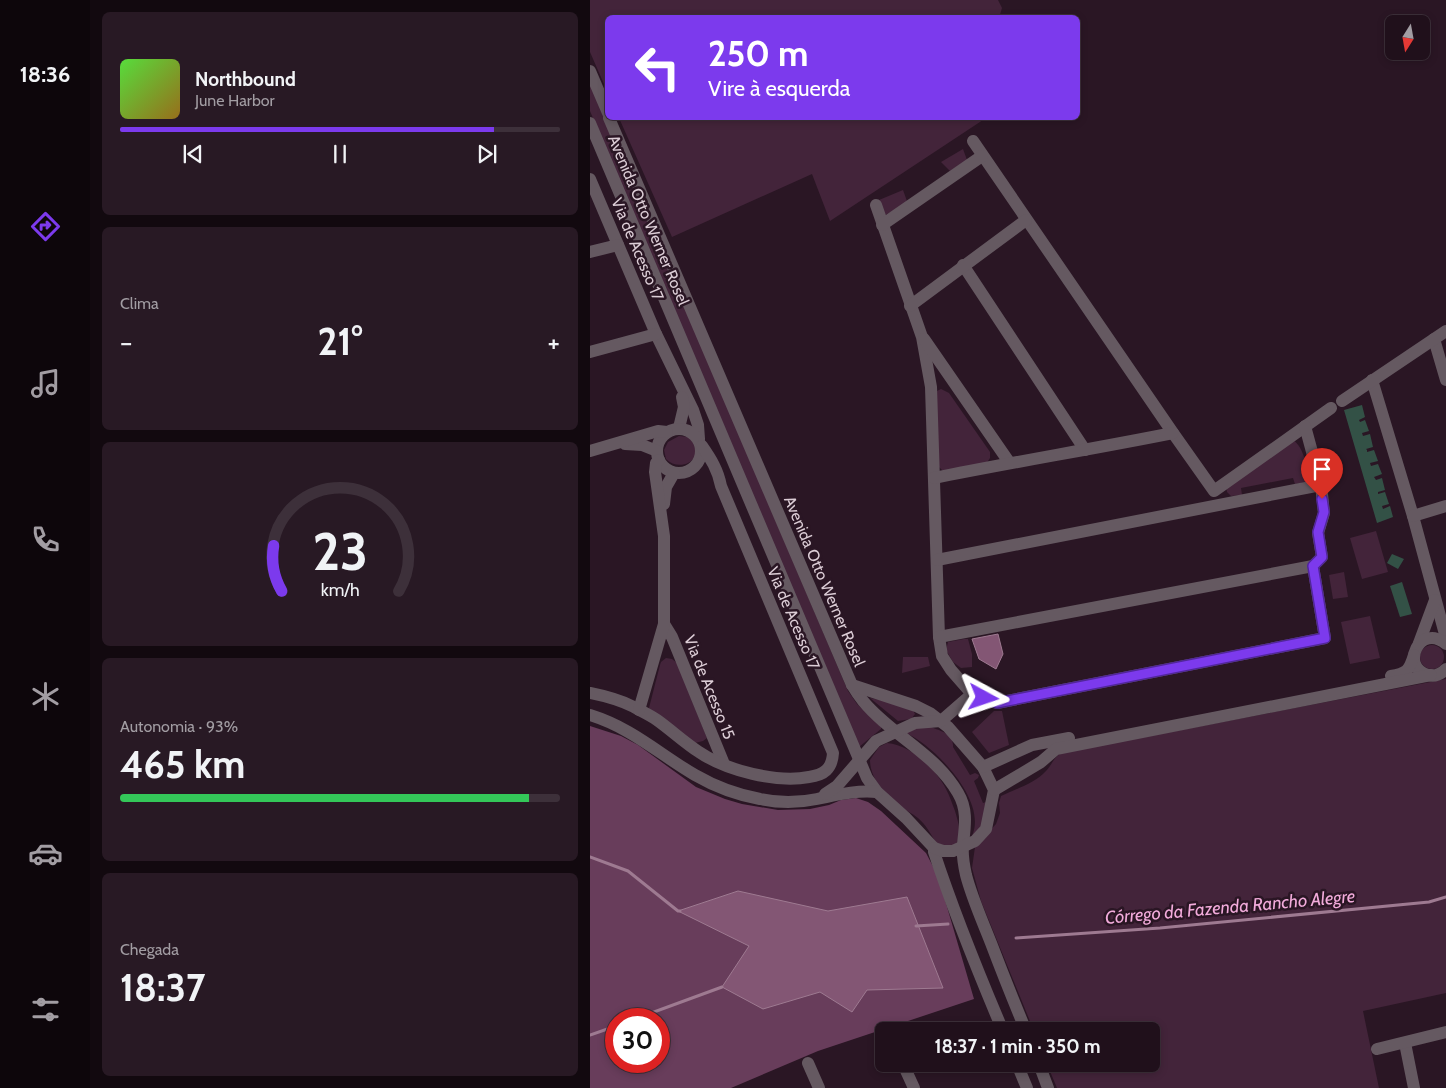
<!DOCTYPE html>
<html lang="pt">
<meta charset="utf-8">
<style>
:root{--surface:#20101b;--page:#281924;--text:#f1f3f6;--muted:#a29da3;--line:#3d303a;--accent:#7c3aed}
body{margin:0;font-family:Cabin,sans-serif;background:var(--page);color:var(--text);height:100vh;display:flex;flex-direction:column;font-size:19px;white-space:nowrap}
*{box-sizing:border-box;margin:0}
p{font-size:16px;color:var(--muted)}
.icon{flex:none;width:28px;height:28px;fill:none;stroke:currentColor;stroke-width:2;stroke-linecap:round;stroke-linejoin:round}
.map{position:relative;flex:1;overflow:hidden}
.sheet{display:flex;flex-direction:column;gap:12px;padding:12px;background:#12090f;width:500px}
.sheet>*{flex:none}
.top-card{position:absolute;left:15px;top:15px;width:475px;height:105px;border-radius:8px;box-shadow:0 2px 8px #0003,0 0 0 1px var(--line);background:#7c3aed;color:#fff;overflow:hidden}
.needle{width:32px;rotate:191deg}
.tools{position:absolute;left:795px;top:15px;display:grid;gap:10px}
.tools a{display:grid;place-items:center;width:45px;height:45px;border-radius:8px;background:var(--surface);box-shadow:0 2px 8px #0003,0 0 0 1px var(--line);font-size:25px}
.speed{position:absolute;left:15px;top:1008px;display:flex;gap:10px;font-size:25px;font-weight:700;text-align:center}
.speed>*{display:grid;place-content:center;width:65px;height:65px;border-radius:50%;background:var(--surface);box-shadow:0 2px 8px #0003,0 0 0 1px var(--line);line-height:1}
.speed .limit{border:8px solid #d22;background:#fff;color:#111}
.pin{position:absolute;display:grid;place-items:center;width:42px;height:42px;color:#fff;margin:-51px -21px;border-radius:50% 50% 50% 0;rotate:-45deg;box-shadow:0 0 5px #0007}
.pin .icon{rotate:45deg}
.me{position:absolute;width:55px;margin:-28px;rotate:95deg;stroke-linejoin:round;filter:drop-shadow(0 0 4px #0008)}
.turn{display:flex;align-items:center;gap:18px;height:105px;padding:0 20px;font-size:22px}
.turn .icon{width:65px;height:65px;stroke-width:2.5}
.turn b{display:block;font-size:35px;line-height:42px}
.big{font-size:38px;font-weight:700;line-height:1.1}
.sheet .widget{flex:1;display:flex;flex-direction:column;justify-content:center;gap:8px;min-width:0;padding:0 18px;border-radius:8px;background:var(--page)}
.sheet .dial{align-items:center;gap:0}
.dial svg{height:130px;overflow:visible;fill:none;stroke:var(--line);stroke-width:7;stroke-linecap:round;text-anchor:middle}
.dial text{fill:var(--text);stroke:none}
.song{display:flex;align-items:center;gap:15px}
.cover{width:60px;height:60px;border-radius:8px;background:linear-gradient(135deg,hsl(110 70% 55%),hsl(40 70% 35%))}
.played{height:5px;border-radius:2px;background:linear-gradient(90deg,var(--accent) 85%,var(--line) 85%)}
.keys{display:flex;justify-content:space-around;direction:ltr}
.heat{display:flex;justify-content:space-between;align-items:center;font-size:28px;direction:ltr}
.charge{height:8px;border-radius:4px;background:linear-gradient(90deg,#34c759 93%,var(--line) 0)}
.trip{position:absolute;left:285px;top:1022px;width:285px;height:50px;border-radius:8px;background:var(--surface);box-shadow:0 2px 8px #0003,0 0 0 1px var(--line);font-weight:700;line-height:50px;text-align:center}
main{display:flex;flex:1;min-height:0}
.tabs{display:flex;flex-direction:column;width:90px;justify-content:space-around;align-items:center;background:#0d060b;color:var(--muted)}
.tabs .icon{width:35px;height:35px}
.tabs .on{color:var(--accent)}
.tabs b{font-size:22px;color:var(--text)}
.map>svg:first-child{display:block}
.green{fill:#43243a}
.forest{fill:#683d5b;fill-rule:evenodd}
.water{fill:#835674;stroke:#9e7a91}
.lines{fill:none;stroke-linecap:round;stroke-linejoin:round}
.stream{stroke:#9e7a91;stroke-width:3}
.building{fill:#335146}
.minor{stroke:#655961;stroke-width:12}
.route-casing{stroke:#51269a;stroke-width:12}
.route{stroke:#7c3aed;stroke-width:9}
.labels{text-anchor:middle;stroke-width:5;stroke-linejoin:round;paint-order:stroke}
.street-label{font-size:16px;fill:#dccdd6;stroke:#2a1624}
.water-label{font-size:18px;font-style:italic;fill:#f2abdb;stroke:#2a1624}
</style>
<main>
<nav class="tabs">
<b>18:36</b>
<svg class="icon on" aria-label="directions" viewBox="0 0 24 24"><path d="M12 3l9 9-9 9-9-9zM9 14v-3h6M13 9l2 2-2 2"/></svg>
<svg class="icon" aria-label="music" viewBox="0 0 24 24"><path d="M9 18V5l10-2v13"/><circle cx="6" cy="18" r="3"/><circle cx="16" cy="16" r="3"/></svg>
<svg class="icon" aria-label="phone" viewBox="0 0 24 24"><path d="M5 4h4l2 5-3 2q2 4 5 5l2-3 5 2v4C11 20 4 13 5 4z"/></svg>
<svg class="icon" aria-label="climate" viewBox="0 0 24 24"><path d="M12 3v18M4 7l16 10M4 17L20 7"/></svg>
<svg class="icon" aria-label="car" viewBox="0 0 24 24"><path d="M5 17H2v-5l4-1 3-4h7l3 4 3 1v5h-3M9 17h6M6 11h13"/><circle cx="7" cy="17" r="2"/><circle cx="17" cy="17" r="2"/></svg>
<svg class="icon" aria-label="filters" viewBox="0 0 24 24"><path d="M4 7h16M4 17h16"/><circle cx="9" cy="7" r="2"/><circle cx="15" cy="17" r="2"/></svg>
</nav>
<section class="sheet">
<div class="widget">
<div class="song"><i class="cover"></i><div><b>Northbound</b><p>June Harbor</p></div></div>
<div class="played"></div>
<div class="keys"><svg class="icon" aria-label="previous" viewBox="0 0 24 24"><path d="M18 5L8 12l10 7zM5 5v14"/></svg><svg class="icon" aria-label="pause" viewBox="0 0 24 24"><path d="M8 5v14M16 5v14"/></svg><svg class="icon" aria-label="next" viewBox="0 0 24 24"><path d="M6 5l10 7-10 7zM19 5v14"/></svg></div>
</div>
<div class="widget"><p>Clima</p>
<div class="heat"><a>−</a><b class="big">21°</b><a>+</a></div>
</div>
<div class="widget dial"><svg viewBox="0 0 100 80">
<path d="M14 69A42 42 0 1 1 86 69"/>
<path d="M14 69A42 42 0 0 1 9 41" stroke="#7c3aed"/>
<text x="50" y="56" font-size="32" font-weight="700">23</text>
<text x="50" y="72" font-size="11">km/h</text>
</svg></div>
<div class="widget"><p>Autonomia · 93%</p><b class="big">465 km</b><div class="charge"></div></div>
<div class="widget"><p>Chegada</p><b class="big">18:37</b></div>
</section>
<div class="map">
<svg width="856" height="1088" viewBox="0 0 856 1088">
<rect width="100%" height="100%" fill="#2a1624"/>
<g class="green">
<path d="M0,0h408l4,8 -3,10h-391l-1,73 -17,-39z"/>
<path d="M0,83l258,608 9,13 24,23v2l-22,18 -269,-636z"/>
<path d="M29,118h367l-156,103 -18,-47 -140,63z"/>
<path d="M373,149l4,11 -17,11 -9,-9z"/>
<path d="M313,190l5,14 -23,11 -6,-15z"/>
<path d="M351,389l8,4 41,59v6l-4,6 -43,7 -5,-5 -3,-74z"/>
<path d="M89,436l10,1c20,23 -10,36 -23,22l-2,-9 4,-8z"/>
<path d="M704,441c9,5 17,33 11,41l-10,2 -2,-6 -52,10 1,7 -11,1 -4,-4 -1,-5z"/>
<path d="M786,531l12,41 -26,7 -12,-41z"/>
<path d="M754,572l4,25 -15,2 -4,-24z"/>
<path d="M780,616l10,42 -30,6 -9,-42z"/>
<path d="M374,639h4l4,15v13l-11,1 -8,-6 -7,-12 2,-8z"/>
<circle cx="842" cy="657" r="12"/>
<path d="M313,657h25l2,9 -28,7z"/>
<path d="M76,658l6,1 5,4 30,75 -4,3 -8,2 -44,-31 -2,-4 11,-43 1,-3z"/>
<path d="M856,679v314l-83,18 16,77h-322l-10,-24h104v-33h-117l-53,-130 -9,-33 3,-21 21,-23 4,-11 -1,-10 2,-7c15,-7 34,-13 45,-25 6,-6 7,-13 15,-18z"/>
<path d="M280,698l24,5 19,7 2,4 -4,5 -13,2z"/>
<path d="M404,711h8l7,34 -20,8 -17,-21z"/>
<path d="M341,727c10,4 23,7 22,20l17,28 5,-2 4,2 -1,3 -4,3 9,22 3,-1v25l-14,9c16,-35 -37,-90 -66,-103l5,-5z"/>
<path d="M297,743c24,2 49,26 59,46 4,7 6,15 9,22 2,7 5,16 4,23 0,4 -2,8 -3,11l-4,3 -16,-5c-5,-9 -10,-18 -18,-25 -6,-5 -14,-8 -20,-13 -13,-10 -28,-27 -28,-45l9,-13z"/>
</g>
<path class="forest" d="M0,726l31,10 17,9 58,42 29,12 17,5 36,6 32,-1 19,-4 12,-5 15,-2 12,4 13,9 45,42 12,23 36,123 -156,52 -87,37h-141zM26,1019h43v42h-43z"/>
<g class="water">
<path d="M408,634l5,20 -7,15 -17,-10 -7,-20z"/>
<path d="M148,891l90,20 79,-14 36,91 -76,2 -15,22 -32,-20 -57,17 -41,-22 27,-41 -71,-35z"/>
</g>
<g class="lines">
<g class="stream">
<path d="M0,857l38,14 50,40h2"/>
<path d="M326,926l32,-2"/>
<path d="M426,938l144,-10 269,-26 17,-5"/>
<path d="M45,1019l87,-32"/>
<path d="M0,1035l26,-9"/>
</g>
</g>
<g class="building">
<path d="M772,405l3,12 -6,3 1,2 5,-2 4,11 -7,2 1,3 7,-2 3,13 -7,2 1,1v2l7,-2 4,11 -8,2 1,3 7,-2 4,10 -8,3 2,3 6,-2 3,12 -7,2v2l7,-2 4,12 -7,2 1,3 7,-3 3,11 -16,6 -33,-113z"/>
<path d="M802,554l12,5 -6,10 -11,-6z"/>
<path d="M812,582l10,32 -12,3 -10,-31z"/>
</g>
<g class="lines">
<g class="minor">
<path d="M0,71l18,42"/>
<path d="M19,118l243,567c3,5 7,11 11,16 28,34 72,52 95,92 10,17 7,33 5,51 -1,10 1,22 3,31 6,23 16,45 25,68 11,29 23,59 35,88"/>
<path d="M0,123l277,655 10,14 29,26 28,30v4c20,61 44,120 69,179"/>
<path d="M383,141l200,292 41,58 117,-83"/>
<path d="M0,179l66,155 37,76 5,15 1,14"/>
<path d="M286,205l46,132 9,50 8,250 3,19 9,14 21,24 25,9 328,-65 -12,-72 9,-9 -4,-24 6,-20 -3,-28 -16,-59"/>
<path d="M292,225l100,-69"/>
<path d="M0,252l28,-7"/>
<path d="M373,265l122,185"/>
<path d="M320,306l116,-86"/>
<path d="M334,339l85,123"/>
<path d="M844,339l12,41"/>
<path d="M0,352l66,-18"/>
<path d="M782,380l41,136 33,122"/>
<path d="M752,401l104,-70"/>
<path d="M89,428l5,-21 -2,-10"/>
<circle cx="89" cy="451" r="22"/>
<path d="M35,444l17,1 15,6"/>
<path d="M0,451l68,-20 9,1"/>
<path d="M344,478c79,-16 159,-29 239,-45"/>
<path d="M74,504l2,-17 8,-14"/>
<path d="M823,516l33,-10"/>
<path d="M347,560l384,-75"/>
<path d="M74,624l8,13 52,127"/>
<path d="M349,637l374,-71"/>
<path d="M829,643l16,-43"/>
<path d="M856,644c-26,-22 -47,23 -18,31 7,2 13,-1 18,-6"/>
<path d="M801,676c16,-3 18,-5 23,-21"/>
<path d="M262,685l64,21 14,7 18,14 35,40 11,23 -8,39 -11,12 -22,10h-10l-9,-3"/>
<path d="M0,693c15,3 30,7 44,14 7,4 16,8 23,13 14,10 28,23 42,32 28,19 78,31 110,25 15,-2 23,-8 24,-24l-112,-267c-3,-16 -10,-27 -19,-40"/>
<path d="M49,710l25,-86v-88l-9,-64 1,-9 3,-3"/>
<path d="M0,715c42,13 69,39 105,60 19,11 43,20 65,24 18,4 38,4 57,0 20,-4 38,-9 60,-7"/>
<path d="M393,767l49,-22 37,-7"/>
<path d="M404,790l47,-28 15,-13 375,-74"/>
<path d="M235,794l12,-8 39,-45 39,-18 26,-2 31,-27"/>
<path d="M815,1043l9,45"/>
<path d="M787,1049l69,-17"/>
<path d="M218,1063l11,25"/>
<path d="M313,1064l11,24"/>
<path d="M427,1064l10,24"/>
<path d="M449,1064l9,24"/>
</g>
</g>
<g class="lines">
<g class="route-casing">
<path id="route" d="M394,698l13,5 328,-65 -12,-72 9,-9 -4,-25 6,-20 -2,-13"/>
</g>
<use href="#route" class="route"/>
</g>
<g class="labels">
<g class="street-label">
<text transform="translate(59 220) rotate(67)" y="6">Avenida Otto Werner Rosel</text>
<text transform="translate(48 249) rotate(67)" y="6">Via de Acesso 17</text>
<text transform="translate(235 581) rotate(67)" y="6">Avenida Otto Werner Rosel</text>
<text transform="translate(204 618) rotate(67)" y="6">Via de Acesso 17</text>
<text transform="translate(120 687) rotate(68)" y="6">Via de Acesso 15</text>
</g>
<g class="water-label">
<text transform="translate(640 907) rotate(-5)" y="6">Córrego da Fazenda Rancho Alegre</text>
</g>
</g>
</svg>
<div class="tools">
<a><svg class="needle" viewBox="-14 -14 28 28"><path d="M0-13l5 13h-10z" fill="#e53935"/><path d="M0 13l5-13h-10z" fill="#a29da3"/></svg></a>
</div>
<div class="speed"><div class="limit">30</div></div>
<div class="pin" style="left:732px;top:499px;background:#d93025"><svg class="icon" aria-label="arrive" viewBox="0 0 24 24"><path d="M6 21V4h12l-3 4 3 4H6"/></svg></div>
<svg class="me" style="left:394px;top:698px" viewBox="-20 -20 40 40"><path d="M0-17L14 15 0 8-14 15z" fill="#7c3aed" stroke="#fff" stroke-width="4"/></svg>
<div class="trip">18:37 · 1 min · 350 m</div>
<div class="top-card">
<div class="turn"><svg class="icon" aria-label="left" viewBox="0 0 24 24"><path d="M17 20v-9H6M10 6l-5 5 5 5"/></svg><div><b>250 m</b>Vire à esquerda</div></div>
</div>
</div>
</main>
